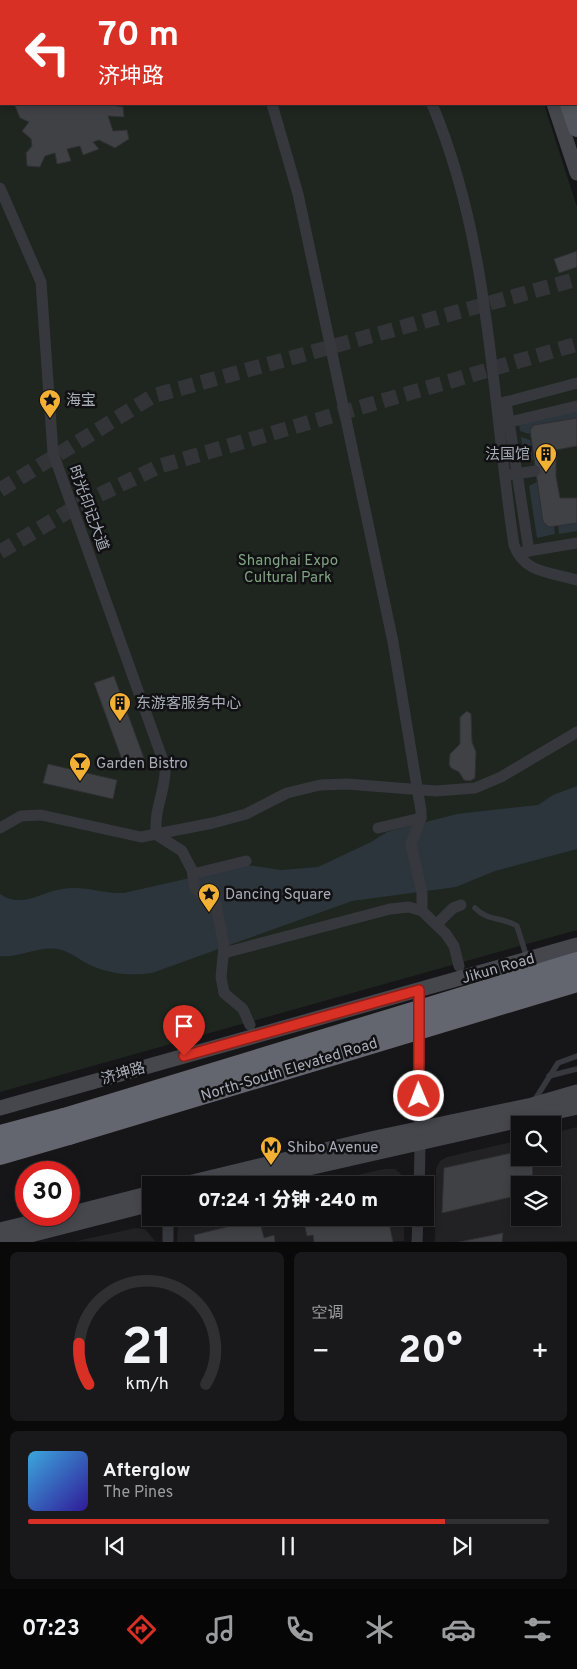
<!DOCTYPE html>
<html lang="zh">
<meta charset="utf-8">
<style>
:root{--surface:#101012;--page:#19191b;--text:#f1f3f6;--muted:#9c9d9f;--line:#303032;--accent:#d93025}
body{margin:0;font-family:Overpass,"Noto Sans SC",sans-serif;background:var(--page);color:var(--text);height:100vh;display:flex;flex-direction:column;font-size:19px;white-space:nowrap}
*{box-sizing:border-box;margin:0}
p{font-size:16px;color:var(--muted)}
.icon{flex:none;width:28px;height:28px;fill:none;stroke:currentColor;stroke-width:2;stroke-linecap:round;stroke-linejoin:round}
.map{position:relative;height:1242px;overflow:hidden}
.drawer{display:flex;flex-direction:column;gap:10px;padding:10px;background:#09090a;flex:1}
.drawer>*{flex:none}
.hud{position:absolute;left:0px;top:0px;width:578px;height:105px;box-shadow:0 2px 8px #0003,0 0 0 1px var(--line);background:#d93025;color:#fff;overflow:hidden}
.fabs{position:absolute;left:511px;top:1116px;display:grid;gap:10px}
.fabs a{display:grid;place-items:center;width:50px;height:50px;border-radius:0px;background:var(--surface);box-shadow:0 2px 8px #0003,0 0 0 1px var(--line);font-size:25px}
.speed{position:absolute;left:15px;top:1161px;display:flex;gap:10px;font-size:25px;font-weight:700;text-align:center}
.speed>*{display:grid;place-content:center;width:65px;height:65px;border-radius:50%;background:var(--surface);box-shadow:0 2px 8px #0003,0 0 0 1px var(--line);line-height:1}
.speed .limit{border:8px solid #d22;background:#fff;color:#111}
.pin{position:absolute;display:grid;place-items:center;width:42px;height:42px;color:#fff;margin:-51px -21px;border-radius:50% 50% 50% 0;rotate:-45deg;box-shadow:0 0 5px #0007}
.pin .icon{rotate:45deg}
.me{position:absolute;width:55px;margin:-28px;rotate:359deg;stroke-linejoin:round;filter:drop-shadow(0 0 4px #0008)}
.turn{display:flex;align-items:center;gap:18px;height:105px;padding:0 15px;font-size:22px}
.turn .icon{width:65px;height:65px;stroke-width:2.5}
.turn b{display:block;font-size:35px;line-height:42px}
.big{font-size:38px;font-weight:800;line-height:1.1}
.drawer .widget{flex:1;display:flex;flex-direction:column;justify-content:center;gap:8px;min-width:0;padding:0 18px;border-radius:8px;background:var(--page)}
.drawer .dial{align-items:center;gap:0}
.dial svg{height:130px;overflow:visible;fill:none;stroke:var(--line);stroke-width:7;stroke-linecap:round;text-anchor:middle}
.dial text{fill:var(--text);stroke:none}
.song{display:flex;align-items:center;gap:15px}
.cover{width:60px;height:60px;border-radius:8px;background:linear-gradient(135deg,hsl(200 70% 55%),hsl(250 70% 35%))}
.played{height:5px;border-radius:2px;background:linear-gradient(90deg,var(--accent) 80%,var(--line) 80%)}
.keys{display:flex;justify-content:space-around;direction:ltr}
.heat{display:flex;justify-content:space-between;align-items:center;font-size:28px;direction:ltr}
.drawer .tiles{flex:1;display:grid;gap:10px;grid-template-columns:1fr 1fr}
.widget:last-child{grid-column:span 2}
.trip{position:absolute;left:142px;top:1176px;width:292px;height:50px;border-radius:0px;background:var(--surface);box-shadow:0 2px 8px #0003,0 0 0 1px var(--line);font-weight:800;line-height:50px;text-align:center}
.tabs{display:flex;height:80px;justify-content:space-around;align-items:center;background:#060607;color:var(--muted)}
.tabs .icon{width:35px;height:35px}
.tabs .on{color:var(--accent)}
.tabs b{font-size:22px;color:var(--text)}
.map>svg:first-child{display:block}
.built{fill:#222225;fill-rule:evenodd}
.green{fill:#1e261f}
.water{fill:#2c353c}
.building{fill:#404145;stroke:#303034}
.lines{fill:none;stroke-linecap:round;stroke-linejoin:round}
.secondary-tunnel{stroke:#333438;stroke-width:15;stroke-dasharray:15 8;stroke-linecap:butt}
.lane{stroke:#37383d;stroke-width:5.5}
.street{stroke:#37383d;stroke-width:11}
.secondary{stroke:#45474d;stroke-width:15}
.primary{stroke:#53555c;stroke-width:18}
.highway{stroke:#63666e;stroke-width:20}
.highway-bridge{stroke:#63666e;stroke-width:20}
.route-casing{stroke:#8d1f18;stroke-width:12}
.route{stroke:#d93025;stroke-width:9}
.labels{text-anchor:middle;stroke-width:5;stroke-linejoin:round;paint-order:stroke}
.poi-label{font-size:15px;fill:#a8adb8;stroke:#111113;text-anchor:start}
.street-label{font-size:15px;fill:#a8adb8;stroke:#111113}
.park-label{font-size:15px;fill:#7fa381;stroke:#111113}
</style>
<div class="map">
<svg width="577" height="1242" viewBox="0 0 577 1242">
<rect width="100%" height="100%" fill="#161618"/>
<g class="built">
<path d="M577,1127v114l-142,1 1,-73 4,-8 7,-4 73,-17v18h32l1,-25zM520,1185h32v33h-32z"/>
<path d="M384,1169h11l6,5 4,11h-94z"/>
<path d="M182,1218h222v23l-227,1 1,-19z"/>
<path d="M136,1228l9,1 10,12h-78z"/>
</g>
<path class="green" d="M0,0h505l-504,1v103h543l33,103v723l-577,162z"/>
<g class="water">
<path d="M577,409v9l-43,7 -5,9 -9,-3 -1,-7z"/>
<path d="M521,437l9,3 3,20 -8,1z"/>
<path d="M537,482l6,40 6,5 5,-1 1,8 -18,4 -8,-52z"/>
<path d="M577,523v8l-18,3 -1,-9z"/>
<path d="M577,786v63l-82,22 -39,16 -104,14 -200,72c-22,3 -44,1 -64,-9 -10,-6 -20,-13 -31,-15 -19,-3 -37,9 -57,7v-62c22,15 40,-2 63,-5 20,-4 40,5 61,4l123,-28 34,5 37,-3 53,-25 16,-10 70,-18 81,-9 15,-10z"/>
</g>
<g class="building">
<path d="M306,0h54v1h-56z"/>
<path d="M410,0h92v1h-91z"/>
<path d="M19,104h87l17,3 1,10 -16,-1 5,15 14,-1 2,9 -14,9 -16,-8 -6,2 6,7 -16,6 -3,-9 -13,3 4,12 -14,3 -2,-11 -10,3 -5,11 -13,-1 -1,-13 6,-7 -1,-7 -9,-8 7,-9 -9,-4 -5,-12z"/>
<path d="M577,251v16l-18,6 -5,-14z"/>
<path d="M577,418v28l-21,4v26l4,22h17v25l-28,4 -6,-5 -13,-92 4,-5z"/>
<path d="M114,676l31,85 -20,7 -31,-85z"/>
<path d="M467,711l4,3 1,28 4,10 -1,26 -5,3 -6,-1 -5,-8 -8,-4 -2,-4 1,-10 10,-10v-27z"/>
<path d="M48,764l69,16 -4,19 -70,-16z"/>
<path d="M520,1151v7h13l-1,27h-12v10l-78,18 2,-45z"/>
<path d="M303,1218h85l5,24h-79l-1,-7 -6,1z"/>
<path d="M259,1219l5,19 10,-3 1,7h-80l-1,-7z"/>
<path d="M503,1233l-1,9h-43z"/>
</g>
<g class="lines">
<g class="secondary-tunnel">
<path d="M0,490l153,-94 424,-117"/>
<path d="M0,552l84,-50 76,-36 417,-122"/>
</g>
<g class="lane">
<path d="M403,0v1"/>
<path d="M475,908c12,13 28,9 42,18l10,32"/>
<path d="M549,1076l28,-7"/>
<path d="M534,1101l24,-38 19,-7"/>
</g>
<g class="street">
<path d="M234,0l1,1"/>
<path d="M389,0v1"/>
<path d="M214,1l3,-1"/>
<path d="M0,50h1"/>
<path d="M272,104l26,90 42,197 53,251 28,169v7l-10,26 11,49v18l24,23 8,12 5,20"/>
<path d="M432,104c59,140 59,292 82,441 10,29 38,27 63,35"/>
<path d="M0,188l41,94 12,171 112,313c2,23 -13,46 -8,69l25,16 10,19 3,18 5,5 16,11 8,42 -3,31 3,16 19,16 7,16"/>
<path d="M506,402l23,149"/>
<path d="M498,404l79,-21"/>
<path d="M501,424l76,-18"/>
<path d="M509,475l26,-4"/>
<path d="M523,552l54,-9"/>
<path d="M0,828l21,-12 20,-1 100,22 72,-14 33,-9 41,-21 33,-8 27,-1 89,7 39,-3 26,-11 76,-45"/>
<path d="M378,828l43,-10"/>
<path d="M193,874l53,-13"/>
<path d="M437,924l16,-16 8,-3"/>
<path d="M224,953l166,-44 19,-2 13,4"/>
<path d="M419,990c-1,65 3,130 0,195"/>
<path d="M168,1218v24"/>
<path d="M417,1242l1,-24"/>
</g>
<g class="secondary">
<path d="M517,0l1,1"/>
<path d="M563,0l1,1"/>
<path d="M576,34l1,2"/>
<path d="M554,104l23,69"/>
<path d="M0,1108l577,-163"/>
<path d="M180,1185l195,-47 157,-33 45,-13"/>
<path d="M233,1185l344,-78"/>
<path d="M69,1214l82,-21"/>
<path d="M0,1230l62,-15"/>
<path d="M3,1242l148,-38"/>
</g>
<g class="primary">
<path d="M530,0l1,1"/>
<path d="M551,0v1"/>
<path d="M576,67l1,2"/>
<path d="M569,104l8,24"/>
</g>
<g class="highway">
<path d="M0,1135l64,-17"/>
<path d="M0,1155l69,-20"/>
</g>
<g class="highway-bridge">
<path d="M64,1118l513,-156"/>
<path d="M69,1135l508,-153"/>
</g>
</g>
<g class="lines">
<g class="route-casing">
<path id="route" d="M184,1056l235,-66v106"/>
</g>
<use href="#route" class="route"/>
</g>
<defs>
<g id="sight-pin" transform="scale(1.125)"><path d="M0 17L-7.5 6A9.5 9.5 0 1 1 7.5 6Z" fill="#f2b134" stroke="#111113"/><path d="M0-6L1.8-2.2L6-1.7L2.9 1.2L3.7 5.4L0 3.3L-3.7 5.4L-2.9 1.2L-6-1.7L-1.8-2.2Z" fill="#111"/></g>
<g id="building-pin" transform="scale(1.125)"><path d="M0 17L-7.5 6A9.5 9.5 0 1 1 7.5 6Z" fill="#f2b134" stroke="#111113"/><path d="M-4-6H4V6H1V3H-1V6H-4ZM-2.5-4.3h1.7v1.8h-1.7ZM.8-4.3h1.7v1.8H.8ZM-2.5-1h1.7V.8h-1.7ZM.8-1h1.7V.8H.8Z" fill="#111"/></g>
<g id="bar-pin" transform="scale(1.125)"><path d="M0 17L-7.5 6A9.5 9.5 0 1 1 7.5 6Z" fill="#f2b134" stroke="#111113"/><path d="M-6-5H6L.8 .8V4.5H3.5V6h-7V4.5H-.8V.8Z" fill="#111"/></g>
<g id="metro-pin" transform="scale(1.125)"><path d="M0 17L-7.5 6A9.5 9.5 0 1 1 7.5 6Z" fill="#f2b134" stroke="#111113"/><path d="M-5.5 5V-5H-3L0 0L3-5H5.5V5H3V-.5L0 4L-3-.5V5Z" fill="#111"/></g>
</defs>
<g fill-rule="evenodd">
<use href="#sight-pin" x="50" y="400"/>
<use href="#building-pin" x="546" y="454"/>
<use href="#building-pin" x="120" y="703"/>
<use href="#bar-pin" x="80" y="763"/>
<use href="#sight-pin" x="209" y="894"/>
<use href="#metro-pin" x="271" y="1147"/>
</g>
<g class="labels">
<g class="poi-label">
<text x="66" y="405">海宝</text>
<text x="530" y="459" text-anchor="end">法国馆</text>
<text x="136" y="708">东游客服务中心</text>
<text x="96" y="768">Garden Bistro</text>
<text x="225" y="899">Dancing Square</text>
<text x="287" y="1152">Shibo Avenue</text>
</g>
<g class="street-label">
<text transform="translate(89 508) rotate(70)" y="5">时光印记大道</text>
<text transform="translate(498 968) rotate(-16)" y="5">Jikun Road</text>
<text transform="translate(289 1069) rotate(-17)" y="5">North-South Elevated Road</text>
<text transform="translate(123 1073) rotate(-16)" y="5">济坤路</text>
</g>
<g class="park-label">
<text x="288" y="565">Shanghai Expo<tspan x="288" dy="17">Cultural Park</tspan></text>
</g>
</g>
</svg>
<div class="fabs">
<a><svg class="icon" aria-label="search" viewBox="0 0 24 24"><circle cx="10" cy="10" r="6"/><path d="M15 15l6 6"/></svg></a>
<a><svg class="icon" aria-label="layers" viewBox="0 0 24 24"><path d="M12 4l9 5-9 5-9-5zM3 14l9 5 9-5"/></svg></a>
</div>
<div class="speed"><div class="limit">30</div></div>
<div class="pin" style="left:184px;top:1056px;background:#d93025"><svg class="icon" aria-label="arrive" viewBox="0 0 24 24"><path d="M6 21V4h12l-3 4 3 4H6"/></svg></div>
<svg class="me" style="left:419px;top:1096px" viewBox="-20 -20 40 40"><circle r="17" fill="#d93025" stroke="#fff" stroke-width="3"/><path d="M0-11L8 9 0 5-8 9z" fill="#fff"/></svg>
<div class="trip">07:24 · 1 分钟 · 240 m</div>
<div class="hud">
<div class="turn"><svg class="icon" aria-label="left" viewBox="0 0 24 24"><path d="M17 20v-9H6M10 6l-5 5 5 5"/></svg><div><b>70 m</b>济坤路</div></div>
</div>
</div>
<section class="drawer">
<div class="tiles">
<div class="widget dial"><svg viewBox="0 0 100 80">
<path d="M14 69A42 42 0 1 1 86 69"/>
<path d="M14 69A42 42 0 0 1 8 44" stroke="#d93025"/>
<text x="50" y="56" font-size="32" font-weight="700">21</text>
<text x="50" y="72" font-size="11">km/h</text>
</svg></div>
<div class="widget"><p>空调</p>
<div class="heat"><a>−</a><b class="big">20°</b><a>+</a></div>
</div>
<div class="widget">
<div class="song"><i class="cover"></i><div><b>Afterglow</b><p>The Pines</p></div></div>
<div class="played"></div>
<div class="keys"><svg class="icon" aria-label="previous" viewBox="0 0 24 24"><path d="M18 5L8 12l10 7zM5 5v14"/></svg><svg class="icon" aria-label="pause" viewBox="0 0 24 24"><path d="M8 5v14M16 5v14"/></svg><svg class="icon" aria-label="next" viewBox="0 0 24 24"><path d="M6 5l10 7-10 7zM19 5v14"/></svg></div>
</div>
</div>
</section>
<nav class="tabs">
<b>07:23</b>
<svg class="icon on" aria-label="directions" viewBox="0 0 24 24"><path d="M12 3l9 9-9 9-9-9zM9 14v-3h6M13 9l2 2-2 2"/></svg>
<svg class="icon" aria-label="music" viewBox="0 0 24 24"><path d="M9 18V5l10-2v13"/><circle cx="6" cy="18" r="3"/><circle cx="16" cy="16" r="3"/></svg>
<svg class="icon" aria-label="phone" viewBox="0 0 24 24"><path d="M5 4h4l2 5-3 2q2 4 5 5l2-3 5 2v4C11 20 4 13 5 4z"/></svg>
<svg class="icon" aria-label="climate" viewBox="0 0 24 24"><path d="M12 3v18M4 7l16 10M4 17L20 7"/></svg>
<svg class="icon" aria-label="car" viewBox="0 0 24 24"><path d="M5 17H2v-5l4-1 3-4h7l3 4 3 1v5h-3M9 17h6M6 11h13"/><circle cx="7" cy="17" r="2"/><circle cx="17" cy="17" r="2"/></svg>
<svg class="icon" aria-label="filters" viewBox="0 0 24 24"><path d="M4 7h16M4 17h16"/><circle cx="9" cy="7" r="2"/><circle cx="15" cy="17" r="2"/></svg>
</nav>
